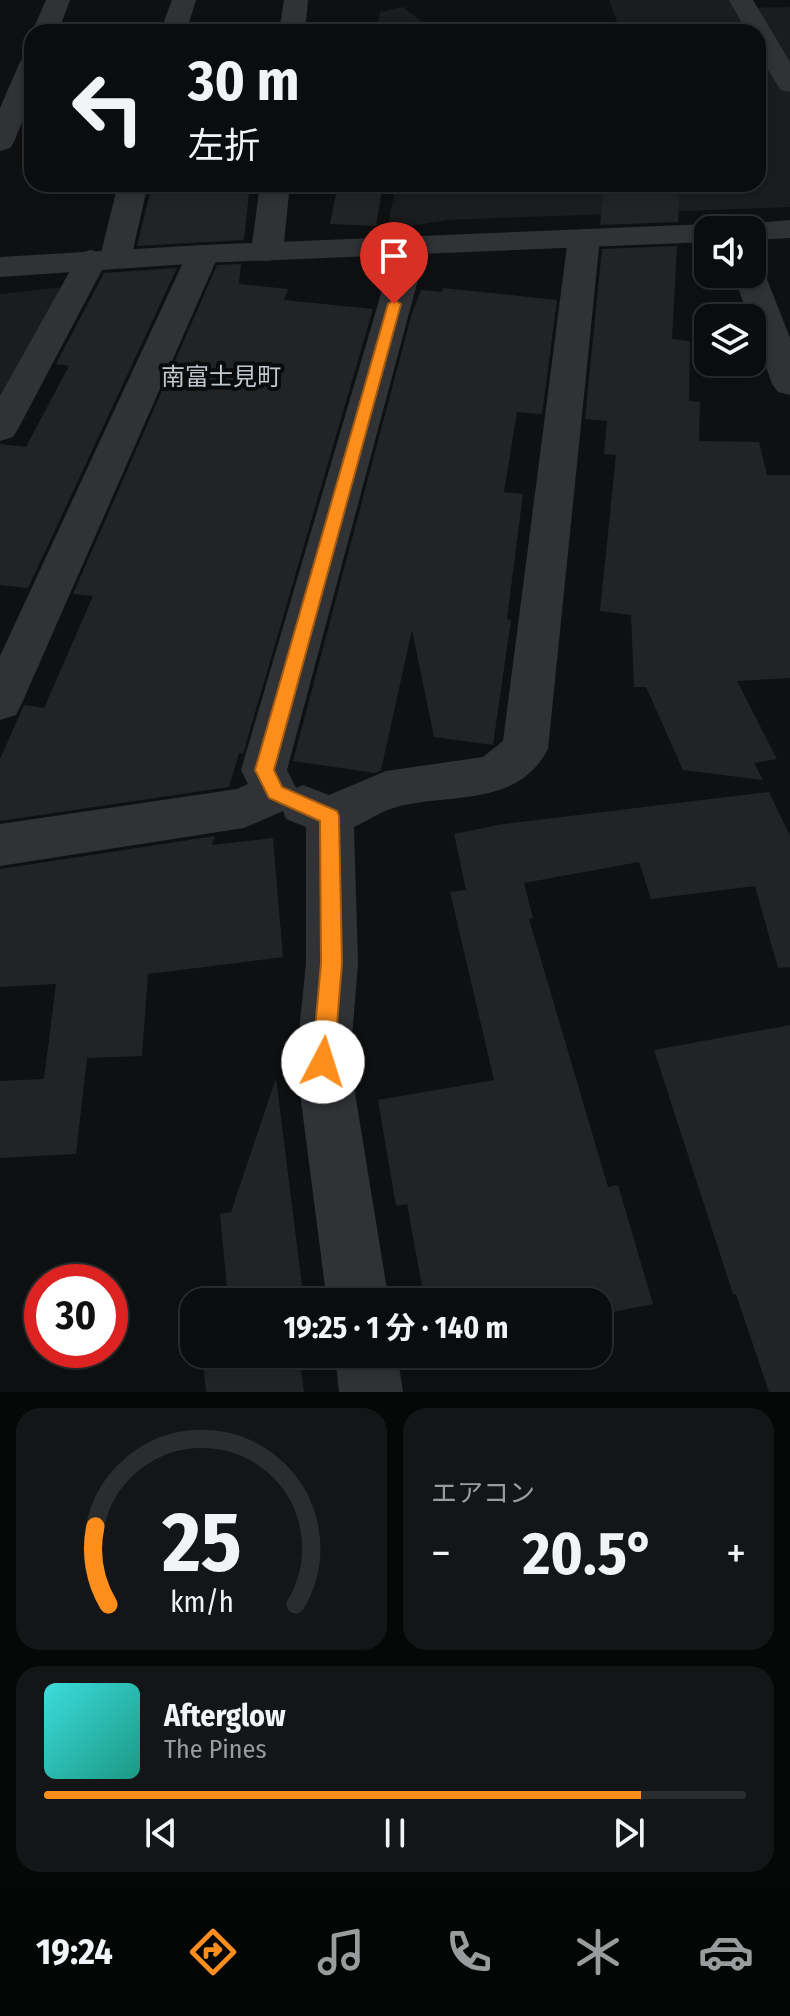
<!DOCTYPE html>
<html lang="ja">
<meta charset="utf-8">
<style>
:root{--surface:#0b0c0d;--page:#141516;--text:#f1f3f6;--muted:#9a9b9d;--line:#2b2c2e;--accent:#fd8e1b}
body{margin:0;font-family:"Fira Sans Condensed","Noto Sans JP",sans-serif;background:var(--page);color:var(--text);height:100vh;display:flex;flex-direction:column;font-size:30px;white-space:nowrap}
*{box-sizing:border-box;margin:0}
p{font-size:26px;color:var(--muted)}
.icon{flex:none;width:44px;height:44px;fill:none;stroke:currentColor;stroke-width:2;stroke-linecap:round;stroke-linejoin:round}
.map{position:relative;height:1392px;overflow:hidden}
.details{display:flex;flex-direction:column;gap:16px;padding:16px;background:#060707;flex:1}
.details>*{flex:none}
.banner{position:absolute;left:24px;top:24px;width:742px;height:168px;border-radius:24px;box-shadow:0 4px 12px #0003,0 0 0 2px var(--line);background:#0b0c0d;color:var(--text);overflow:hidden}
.tools{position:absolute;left:694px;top:216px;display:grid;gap:16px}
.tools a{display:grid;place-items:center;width:72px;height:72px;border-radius:16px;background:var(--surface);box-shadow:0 4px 12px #0003,0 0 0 2px var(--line);font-size:40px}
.speed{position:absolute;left:24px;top:1264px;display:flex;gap:16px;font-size:40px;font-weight:700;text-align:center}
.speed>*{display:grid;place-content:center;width:104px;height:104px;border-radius:50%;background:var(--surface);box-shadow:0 4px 12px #0003,0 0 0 2px var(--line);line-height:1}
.speed .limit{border:12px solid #d22;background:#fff;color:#111}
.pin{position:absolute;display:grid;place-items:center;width:68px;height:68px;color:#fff;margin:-82px -34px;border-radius:50% 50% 50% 0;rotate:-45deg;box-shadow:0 0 8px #0007}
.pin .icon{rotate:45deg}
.me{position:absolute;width:88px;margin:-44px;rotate:5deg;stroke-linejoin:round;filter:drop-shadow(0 0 6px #0008)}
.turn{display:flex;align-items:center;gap:28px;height:168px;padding:0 32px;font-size:36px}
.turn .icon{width:104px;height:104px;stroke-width:2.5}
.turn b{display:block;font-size:56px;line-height:68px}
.big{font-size:60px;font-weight:700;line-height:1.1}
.details .widget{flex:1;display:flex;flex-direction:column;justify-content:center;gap:12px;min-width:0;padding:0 28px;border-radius:24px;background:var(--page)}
.details .dial{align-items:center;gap:0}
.dial svg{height:208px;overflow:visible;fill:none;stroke:var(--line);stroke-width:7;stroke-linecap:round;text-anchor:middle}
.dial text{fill:var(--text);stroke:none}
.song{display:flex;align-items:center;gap:24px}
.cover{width:96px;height:96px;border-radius:12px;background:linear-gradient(135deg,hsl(180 70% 55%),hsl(170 70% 35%))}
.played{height:8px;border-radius:4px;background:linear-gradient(90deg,var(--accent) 85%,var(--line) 85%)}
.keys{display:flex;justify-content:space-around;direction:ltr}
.heat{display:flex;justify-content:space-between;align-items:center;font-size:44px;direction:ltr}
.details .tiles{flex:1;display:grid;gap:16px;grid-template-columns:1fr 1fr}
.widget:last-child{grid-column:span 2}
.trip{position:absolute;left:180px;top:1288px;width:432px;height:80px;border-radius:24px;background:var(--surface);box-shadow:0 4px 12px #0003,0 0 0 2px var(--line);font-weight:700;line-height:80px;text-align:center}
.dock{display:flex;height:128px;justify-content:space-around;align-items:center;background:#040505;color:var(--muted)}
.dock .icon{width:56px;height:56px}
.dock .selected{color:var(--accent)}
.dock b{font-size:36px;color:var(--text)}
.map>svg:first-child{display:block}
.built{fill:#1b1c1e}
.building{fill:#222325}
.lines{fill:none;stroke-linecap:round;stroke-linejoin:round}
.minor{fill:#303236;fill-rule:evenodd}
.tertiary{fill:#303236;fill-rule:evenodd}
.route{fill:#fd8e1b;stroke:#a45c12;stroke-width:2}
.labels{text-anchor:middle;stroke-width:8;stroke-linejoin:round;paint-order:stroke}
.far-quarter-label{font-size:24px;fill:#c1c7cf;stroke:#0a0b0c}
</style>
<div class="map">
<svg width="790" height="1392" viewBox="0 0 790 1392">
<rect width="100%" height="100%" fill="#0f1011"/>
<g class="built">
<path d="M609,0h127l4,8 50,-1v200l-343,13 -60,10 9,-46h362v-152h-137z"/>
<path d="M403,7l31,25h-58l4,-20z"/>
<path d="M65,287l-65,123v-116z"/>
</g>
<g class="building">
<path d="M152,184h98l-6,56 -107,6z"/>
<path d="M338,184h45l-7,42 -46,-2z"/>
<path d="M604,184h76l-2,38 -78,3z"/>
<path d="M677,246l-5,93 18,2 -1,60 11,1 -1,39 60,1 8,33h23v203l-53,3 40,78 -23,4 9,17 -80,-10 -37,-83h-12l-3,-72 -31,-4 16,-156 -12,-1 3,-33 -22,-2 17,-170z"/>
<path d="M241,264l-2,20 49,5 -4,11 89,9 -130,445 -4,-1 -10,34 -229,34v-62l24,-54 20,3 49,-112 -20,-2 144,-329z"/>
<path d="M177,268l-149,320 -28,-3v-141l26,3 43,-81 -13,-2 48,-91z"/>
<path d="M443,288l114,12 -15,114 -25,-2 -13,80 19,2 -16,125 4,1 -18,125 -59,-8 -22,-107 -31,140 -6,3 -82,-12 119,-448 9,-23 21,2z"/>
<path d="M769,792l21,44v131l-12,1 -23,-82 -104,13 -12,-37 -115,21 9,35 -4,1 79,268 10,-2 35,119 -55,11v-13h-173l-18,-98 -11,2 -18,-106 116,-20 -44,-188 16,-2 -12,-56 49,-10z"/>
<path d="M215,836l-3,9 61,-7 10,119 -135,17 -6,82 -55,2 -11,96 -76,4v-77l44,-2 12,-95 -56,3v-118z"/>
<path d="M790,1025v367h-21l-33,-98h-3l-79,-244z"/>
<path d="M276,1078l28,224h-106l-1,-7 30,-7 -7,-74 11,-2z"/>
<path d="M202,1354h97l5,38h-98z"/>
</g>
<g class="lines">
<g class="minor">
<path d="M46,0h24l-12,32h-26z"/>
<path d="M172,0h24l-10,32h-26z"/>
<path d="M284,0h24l-3,32h-26z"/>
<path d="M729,0h24l37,62v30l-9,-2c-13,-19 -23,-35 -23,-58h-11z"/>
<path d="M32,56v41l-18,45 -4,6 -10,3v-43l19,-44 4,-6z"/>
<path d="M118,184h30l-17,75 -5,7 -11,3 -11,-3 -86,163 -5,8 -13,4v-45l80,-143 11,-3 10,3z"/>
<path d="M260,184h30l-7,68 -5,7 -11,2 -11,-2 -5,-7z"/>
<path d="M584,229l11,2 5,7 -52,511c-31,60 -100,43 -155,59 -13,4 -26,13 -39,19l4,136 -8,99 39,240h-62l-31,-240 10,-99v-136l-20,-8 -3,-8 -39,17 -244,38v-42l237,-35 11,-5 -7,-14 154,-524 5,-7 11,-2 11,2 5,7 -140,524 9,18 7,-3 26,10 57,-24 97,-14 20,-16 65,-503 5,-7z"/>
<path d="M203,245l11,2 5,7 -197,449 -6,12 -16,5v-64l187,-402 5,-7z"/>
<path d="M752,265l8,2 5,7 25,64v57l-12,-3 -6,-8 -20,-57v-9h-3l-16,-44h19z"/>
<path d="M335,1354h62l6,38h-64z"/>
</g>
<g class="tertiary">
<path d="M790,220v18l-38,2v-10h-15l4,-6z"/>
<path d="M708,224l13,6h-13v12l-505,21 -203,14v-20l203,-12z"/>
</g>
</g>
<path class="route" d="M394,300l7,4 -127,466 8,17 55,24 2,5 3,147 -8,99 -3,8 -8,3 -8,-3 -3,-8 9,-99 -1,-142 -51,-23 -14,-28 133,-466z"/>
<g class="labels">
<g class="far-quarter-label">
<text x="221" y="385">南富士見町</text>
</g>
</g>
</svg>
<div class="tools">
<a><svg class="icon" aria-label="sound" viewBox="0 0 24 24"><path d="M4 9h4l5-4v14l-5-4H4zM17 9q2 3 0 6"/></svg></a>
<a><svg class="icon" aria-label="layers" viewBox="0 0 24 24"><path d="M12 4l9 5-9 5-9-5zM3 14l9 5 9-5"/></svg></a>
</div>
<div class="speed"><div class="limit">30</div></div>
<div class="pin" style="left:394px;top:304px;background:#d93025"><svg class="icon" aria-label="arrive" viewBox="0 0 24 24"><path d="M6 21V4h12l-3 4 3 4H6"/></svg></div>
<svg class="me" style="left:323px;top:1062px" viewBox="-20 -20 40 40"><circle r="19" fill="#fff"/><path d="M0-13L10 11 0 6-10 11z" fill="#fd8e1b"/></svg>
<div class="trip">19:25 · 1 分 · 140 m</div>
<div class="banner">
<div class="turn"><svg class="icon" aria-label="left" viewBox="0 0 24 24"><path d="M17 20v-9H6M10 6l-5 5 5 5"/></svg><div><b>30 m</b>左折</div></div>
</div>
</div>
<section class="details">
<div class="tiles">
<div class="widget dial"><svg viewBox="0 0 100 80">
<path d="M14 69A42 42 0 1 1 86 69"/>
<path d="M14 69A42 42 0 0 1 9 39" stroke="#fd8e1b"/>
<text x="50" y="56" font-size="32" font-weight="700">25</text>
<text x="50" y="72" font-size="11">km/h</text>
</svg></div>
<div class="widget"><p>エアコン</p>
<div class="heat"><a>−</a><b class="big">20.5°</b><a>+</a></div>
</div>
<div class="widget">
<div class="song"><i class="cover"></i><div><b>Afterglow</b><p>The Pines</p></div></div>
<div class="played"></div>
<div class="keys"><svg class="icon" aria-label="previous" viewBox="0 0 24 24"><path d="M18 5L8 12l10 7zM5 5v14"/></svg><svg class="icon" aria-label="pause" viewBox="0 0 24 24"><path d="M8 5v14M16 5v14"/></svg><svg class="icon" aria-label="next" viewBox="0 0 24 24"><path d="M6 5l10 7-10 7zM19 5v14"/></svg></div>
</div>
</div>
</section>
<nav class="dock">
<b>19:24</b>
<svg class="icon selected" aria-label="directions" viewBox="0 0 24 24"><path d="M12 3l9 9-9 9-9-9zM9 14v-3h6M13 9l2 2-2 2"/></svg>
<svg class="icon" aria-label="music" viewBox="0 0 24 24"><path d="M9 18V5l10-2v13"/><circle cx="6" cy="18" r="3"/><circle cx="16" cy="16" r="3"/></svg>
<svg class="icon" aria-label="phone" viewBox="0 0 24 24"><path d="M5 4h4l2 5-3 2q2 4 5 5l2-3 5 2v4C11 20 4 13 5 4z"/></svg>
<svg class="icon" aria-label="climate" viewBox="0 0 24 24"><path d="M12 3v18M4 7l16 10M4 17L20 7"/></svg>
<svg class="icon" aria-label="car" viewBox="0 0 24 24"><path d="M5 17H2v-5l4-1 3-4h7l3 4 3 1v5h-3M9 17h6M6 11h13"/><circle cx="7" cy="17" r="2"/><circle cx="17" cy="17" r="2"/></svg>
</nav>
